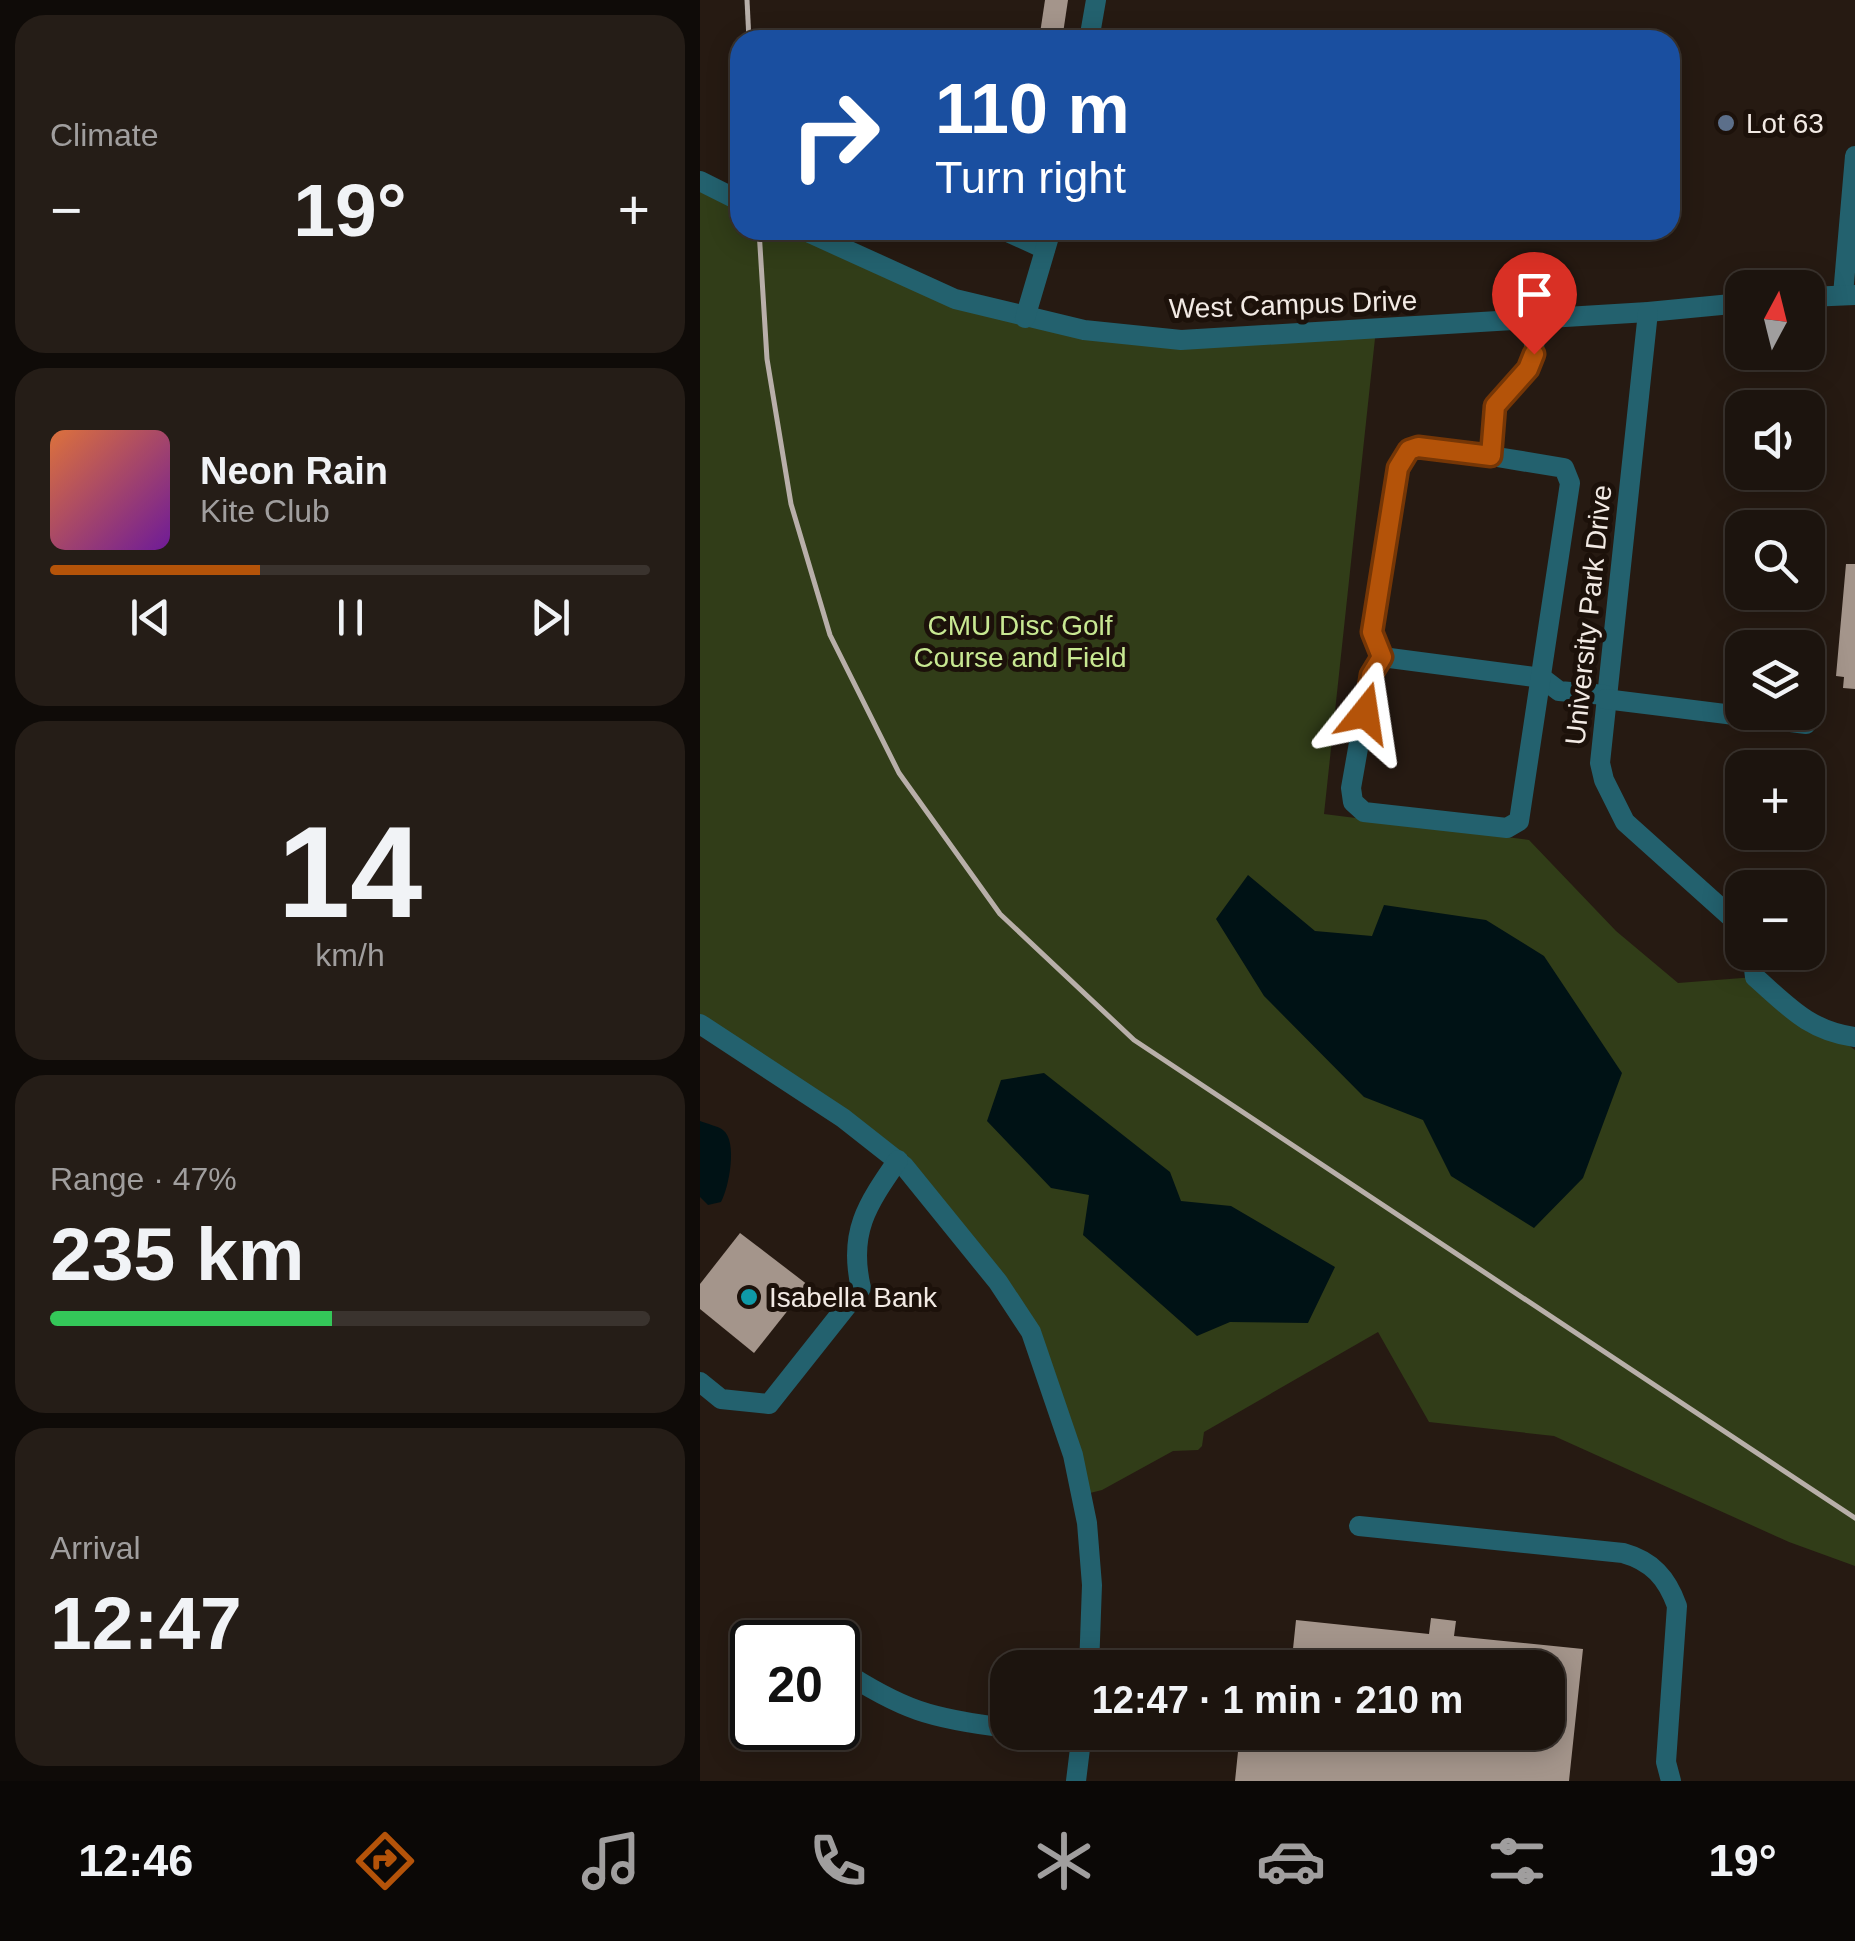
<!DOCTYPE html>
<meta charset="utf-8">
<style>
:root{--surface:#1c140e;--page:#251d17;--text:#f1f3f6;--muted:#a09e9e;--line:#3a332e;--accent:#b45309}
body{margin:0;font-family:Arial,sans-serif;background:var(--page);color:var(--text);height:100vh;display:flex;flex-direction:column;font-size:38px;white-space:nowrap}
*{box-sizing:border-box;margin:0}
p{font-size:32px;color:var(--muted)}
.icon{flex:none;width:55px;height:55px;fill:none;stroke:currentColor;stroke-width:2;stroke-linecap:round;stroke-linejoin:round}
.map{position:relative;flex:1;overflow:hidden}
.sheet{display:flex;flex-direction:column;gap:15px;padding:15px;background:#0f0b08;width:700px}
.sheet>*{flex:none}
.hud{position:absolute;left:30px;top:30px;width:950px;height:210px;border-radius:30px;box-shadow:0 5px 25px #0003,0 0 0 2px var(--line);background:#1a4fa0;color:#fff;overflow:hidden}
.needle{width:65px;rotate:7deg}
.tools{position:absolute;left:1025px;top:270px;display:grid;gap:20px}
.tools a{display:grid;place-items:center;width:100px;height:100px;border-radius:20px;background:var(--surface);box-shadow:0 5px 25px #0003,0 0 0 2px var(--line);font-size:50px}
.speed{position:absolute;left:30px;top:1620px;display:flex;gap:20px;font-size:50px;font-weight:700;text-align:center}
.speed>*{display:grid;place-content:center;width:130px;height:130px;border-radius:50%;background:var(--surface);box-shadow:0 5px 25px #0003,0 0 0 2px var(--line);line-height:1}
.speed .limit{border:5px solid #111;border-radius:15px;background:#fff;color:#111}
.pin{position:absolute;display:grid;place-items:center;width:85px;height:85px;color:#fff;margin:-102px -42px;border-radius:50% 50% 50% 0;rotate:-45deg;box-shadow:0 0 10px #0007}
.pin .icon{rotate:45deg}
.me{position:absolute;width:110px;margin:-55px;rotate:15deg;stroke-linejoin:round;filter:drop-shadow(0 0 8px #0008)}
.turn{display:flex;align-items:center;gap:35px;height:210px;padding:0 40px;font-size:45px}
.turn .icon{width:130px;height:130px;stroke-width:2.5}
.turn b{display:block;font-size:70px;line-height:85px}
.big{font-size:75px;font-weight:800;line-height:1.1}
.sheet .widget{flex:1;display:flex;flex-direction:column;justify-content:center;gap:15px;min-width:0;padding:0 35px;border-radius:30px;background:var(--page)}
.sheet .dial{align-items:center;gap:0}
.dial b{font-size:130px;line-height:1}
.song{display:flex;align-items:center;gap:30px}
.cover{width:120px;height:120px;border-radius:15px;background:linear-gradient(135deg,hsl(20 70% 55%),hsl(280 70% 35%))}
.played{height:10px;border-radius:5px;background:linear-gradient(90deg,var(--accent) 35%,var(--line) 35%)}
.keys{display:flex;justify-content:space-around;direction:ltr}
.heat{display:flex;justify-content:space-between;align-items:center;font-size:55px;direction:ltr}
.charge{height:15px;border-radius:8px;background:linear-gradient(90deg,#34c759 47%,var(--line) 0)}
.trip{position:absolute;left:290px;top:1650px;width:575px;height:100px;border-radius:30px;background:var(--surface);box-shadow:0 5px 25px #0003,0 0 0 2px var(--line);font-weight:800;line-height:100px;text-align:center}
.tabs{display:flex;height:160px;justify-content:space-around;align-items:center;background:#0b0806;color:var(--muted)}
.tabs .icon{width:70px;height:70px}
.tabs .active{color:var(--accent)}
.tabs b{font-size:45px;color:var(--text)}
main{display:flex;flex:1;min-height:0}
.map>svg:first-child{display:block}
.green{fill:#313d18}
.water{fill:#001215}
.building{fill:#a4958b}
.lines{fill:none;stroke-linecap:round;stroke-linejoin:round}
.minor{stroke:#23616e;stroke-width:20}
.rail{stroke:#b8afa9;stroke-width:5}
.route-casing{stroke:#753606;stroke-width:25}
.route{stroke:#b45309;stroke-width:18}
.service-dot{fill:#5c6f8a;stroke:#1c110a;stroke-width:4}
.culture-dot{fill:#0f9aa8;stroke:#1c110a;stroke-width:4}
.labels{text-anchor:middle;stroke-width:10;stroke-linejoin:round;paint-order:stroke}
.poi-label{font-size:28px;fill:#f2eae4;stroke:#1c110a;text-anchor:start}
.street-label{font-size:28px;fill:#f2eae4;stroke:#1c110a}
.park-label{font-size:28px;fill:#c8e892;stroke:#1c110a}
</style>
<main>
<section class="sheet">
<div class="widget"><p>Climate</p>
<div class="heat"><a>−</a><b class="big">19°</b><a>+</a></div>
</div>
<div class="widget">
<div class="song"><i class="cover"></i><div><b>Neon Rain</b><p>Kite Club</p></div></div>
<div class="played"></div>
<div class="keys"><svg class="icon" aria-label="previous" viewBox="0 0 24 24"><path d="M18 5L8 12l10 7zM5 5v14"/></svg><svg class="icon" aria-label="pause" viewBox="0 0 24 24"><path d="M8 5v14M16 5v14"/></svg><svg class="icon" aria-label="next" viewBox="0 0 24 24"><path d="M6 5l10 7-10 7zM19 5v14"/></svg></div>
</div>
<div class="widget dial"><b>14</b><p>km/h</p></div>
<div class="widget"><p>Range · 47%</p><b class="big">235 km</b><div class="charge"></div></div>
<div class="widget"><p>Arrival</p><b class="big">12:47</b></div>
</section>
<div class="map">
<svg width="1155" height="1781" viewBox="0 0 1155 1781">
<rect width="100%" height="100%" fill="#261a12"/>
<path class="green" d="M0,183l40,18v29h63l222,88 141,20 210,-9 -52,485 205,26 87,91 62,52 77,-6 100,73v516l-66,-24 -235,-106 -125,-14 -51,-90 -174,100 -2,14 -4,4 -25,1 -71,39 -20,5 -51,-163 -127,-166 -204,-142z"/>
<g class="water">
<path d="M548,875l67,56 57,5 12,-31 102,15 58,36 78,117 -39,105 -49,50 -83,-52 -28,-56 -59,-23 -100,-101 -48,-77z"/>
<path d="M344,1073l126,99 11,29 50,5 104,61 -27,56 -78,-1 -33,14 -114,-101 6,-40 -38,-7 -64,-67 14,-41z"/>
<path d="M0,1121c7,3 18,5 23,9 15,11 6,58 -2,72l-13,3 -8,-8z"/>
</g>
<g class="building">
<path d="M345,0h23l-6,40h-23z"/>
<path d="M1146,564h9v125l-12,-1 1,-11 -8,-1z"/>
<path d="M40,1233l68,52 -54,68 -54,-44v-25z"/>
<path d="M731,1618l25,3 -2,15 129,13 -14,132h-334l5,-49h308v-64h-257l5,-48 133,14z"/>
</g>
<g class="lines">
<g class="minor">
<path d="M389,40l7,-40"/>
<path d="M0,181l40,20"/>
<path d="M103,230l152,69 129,31 97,10 467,-28 94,-9"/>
<path d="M303,230l42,19"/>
<path d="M1143,295l12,-139"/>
<path d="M1108,297l47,-2"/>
<path d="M948,312l-48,451 4,17 21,42 117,105"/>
<path d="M325,318l26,-88"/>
<path d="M835,319l-1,35 -6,15 -33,37 -4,50 -73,-9 -9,3 -11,18 -26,164 10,25 160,21 17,13 46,4"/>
<path d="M682,657l-11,18 -20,113 2,14 11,10 143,16 12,-7 51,-338 -6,-15 -73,-12"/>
<path d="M905,699l201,25"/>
<path d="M1052,952l3,25c33,29 54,54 100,60"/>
<path d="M0,1024l143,94 61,48 94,116 33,50 42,123 14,68 5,62 -3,83"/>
<path d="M0,1382l21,17 48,5 92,-116c-13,-56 6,-83 37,-128"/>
<path d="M659,1526l264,27c29,8 44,25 54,53l-11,156 5,19"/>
<path d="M138,1668c64,42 93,51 170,60"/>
<path d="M347,1732l34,4"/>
<path d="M376,1781l6,-49"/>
</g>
<g class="rail">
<path d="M47,0l2,40"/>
<path d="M59,230l8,129 24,145 39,131 69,138 101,141 134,126 721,478"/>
</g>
</g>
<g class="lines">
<g class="route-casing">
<path id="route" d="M665,713l6,-38 11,-18 -10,-25 26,-164 11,-18 9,-3 73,9 4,-50 33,-37 6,-15"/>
</g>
<use href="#route" class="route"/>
</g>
<circle class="service-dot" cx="1026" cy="123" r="10"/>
<circle class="culture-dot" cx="49" cy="1297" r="10"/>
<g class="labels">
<g class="poi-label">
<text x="1046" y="133">Lot 63</text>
<text x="69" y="1307">Isabella Bank</text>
</g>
<g class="street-label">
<text transform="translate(593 304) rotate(-2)" y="10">West Campus Drive</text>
<text transform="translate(888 615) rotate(-84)" y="10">University Park Drive</text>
</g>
<g class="park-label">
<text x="320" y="635">CMU Disc Golf<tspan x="320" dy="32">Course and Field</tspan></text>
</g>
</g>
</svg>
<div class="tools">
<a><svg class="needle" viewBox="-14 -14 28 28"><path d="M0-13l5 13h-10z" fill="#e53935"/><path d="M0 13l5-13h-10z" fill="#a09e9e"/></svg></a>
<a><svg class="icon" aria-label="sound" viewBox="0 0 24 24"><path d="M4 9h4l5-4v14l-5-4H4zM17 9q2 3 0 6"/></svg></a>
<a><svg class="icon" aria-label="search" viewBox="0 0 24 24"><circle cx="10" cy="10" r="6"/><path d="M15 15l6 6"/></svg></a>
<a><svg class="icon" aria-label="layers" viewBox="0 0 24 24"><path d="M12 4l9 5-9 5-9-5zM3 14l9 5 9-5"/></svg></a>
<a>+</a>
<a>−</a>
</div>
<div class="speed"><div class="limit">20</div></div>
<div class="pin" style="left:834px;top:354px;background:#d93025"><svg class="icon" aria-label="arrive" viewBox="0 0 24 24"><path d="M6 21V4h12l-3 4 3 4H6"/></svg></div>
<svg class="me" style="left:665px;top:713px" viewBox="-20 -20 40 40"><path d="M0-17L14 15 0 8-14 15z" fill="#b45309" stroke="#fff" stroke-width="4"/></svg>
<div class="trip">12:47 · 1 min · 210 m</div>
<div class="hud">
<div class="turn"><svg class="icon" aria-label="right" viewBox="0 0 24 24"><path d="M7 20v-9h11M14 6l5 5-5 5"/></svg><div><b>110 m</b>Turn right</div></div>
</div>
</div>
</main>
<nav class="tabs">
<b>12:46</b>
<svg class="icon active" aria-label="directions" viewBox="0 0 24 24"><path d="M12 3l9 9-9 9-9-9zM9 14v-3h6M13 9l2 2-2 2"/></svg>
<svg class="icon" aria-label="music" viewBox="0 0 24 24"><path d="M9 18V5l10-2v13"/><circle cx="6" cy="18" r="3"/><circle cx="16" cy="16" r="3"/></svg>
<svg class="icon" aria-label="phone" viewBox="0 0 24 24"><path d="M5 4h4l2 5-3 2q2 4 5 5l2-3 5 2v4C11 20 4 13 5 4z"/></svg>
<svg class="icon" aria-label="climate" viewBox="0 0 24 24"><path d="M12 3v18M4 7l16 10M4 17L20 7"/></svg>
<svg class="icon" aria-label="car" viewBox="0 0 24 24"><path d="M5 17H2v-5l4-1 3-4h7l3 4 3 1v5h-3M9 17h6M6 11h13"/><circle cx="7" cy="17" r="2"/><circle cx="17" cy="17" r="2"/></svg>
<svg class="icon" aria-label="filters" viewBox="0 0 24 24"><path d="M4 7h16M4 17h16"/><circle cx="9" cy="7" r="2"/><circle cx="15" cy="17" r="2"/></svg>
<b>19°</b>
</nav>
